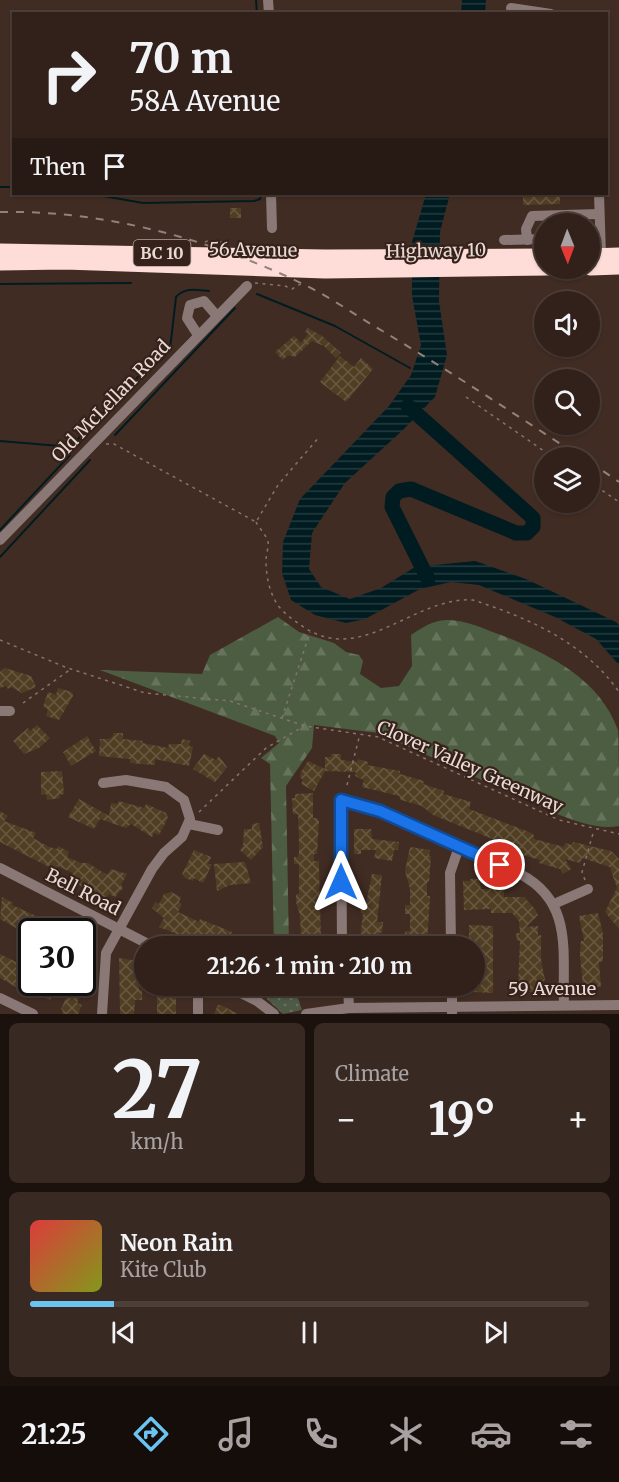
<!DOCTYPE html>
<meta charset="utf-8">
<style>
:root{--surface:#31211a;--page:#392923;--text:#f1f3f6;--muted:#a8a3a2;--line:#4c3e39;--accent:#6ac3f1}
body{margin:0;font-family:Merriweather,serif;background:var(--page);color:var(--text);height:100vh;display:flex;flex-direction:column;font-size:22px;white-space:nowrap}
*{box-sizing:border-box;margin:0}
p{font-size:20px;color:var(--muted)}
.icon{flex:none;width:33px;height:33px;fill:none;stroke:currentColor;stroke-width:2;stroke-linecap:round;stroke-linejoin:round}
.map{position:relative;height:1014px;overflow:hidden}
.details{display:flex;flex-direction:column;gap:9px;padding:9px;background:#1b120e;flex:1}
.details>*{flex:none}
.hud{position:absolute;left:12px;top:12px;width:596px;height:183px;border-radius:0px;box-shadow:0 2px 4px #0004,0 0 0 2px var(--line);background:#31211a;color:var(--text);overflow:hidden}
.needle{width:39px;rotate:179deg}
.buttons{position:absolute;left:534px;top:213px;display:grid;gap:12px}
.buttons a{display:grid;place-items:center;width:66px;height:66px;border-radius:50%;background:var(--surface);box-shadow:0 2px 4px #0004,0 0 0 2px var(--line);font-size:30px}
.speed{position:absolute;left:18px;top:918px;display:flex;gap:12px;font-size:30px;font-weight:700;text-align:center}
.speed>*{display:grid;place-content:center;width:78px;height:78px;border-radius:50%;background:var(--surface);box-shadow:0 2px 4px #0004,0 0 0 2px var(--line);line-height:1}
.speed .limit{border:3px solid #111;border-radius:9px;background:#fff;color:#111}
.pin{position:absolute;display:grid;place-items:center;width:51px;height:51px;color:#fff;margin:-26px;border:3px solid #fff;border-radius:50%;box-shadow:0 2px 6px #0007}
.me{position:absolute;width:66px;margin:-33px;rotate:0deg;stroke-linejoin:round;filter:drop-shadow(0 0 4px #0008)}
.turn{display:flex;align-items:center;gap:21px;height:126px;padding:0 18px;font-size:27px}
.turn .icon{width:78px;height:78px;stroke-width:2.5}
.turn b{display:block;font-size:42px;line-height:51px}
.then{display:flex;align-items:center;height:57px;padding:0 18px;background:#0003;gap:12px;font-size:22px}
.big{font-size:45px;font-weight:700;line-height:1.1}
.details .tile{flex:1;display:flex;flex-direction:column;justify-content:center;gap:9px;min-width:0;padding:0 21px;border-radius:9px;background:var(--page)}
.details .dial{align-items:center;gap:0}
.dial b{font-size:78px;line-height:1}
.song{display:flex;align-items:center;gap:18px}
.cover{width:72px;height:72px;border-radius:9px;background:linear-gradient(135deg,hsl(0 70% 55%),hsl(70 70% 35%))}
.played{height:6px;border-radius:3px;background:linear-gradient(90deg,var(--accent) 15%,var(--line) 15%)}
.keys{display:flex;justify-content:space-around;direction:ltr}
.heat{display:flex;justify-content:space-between;align-items:center;font-size:33px;direction:ltr}
.details .tiles{flex:1;display:grid;gap:9px;grid-template-columns:1fr 1fr}
.tile:last-child{grid-column:span 2}
.trip{position:absolute;left:134px;top:936px;width:351px;height:60px;border-radius:30px;background:var(--surface);box-shadow:0 2px 4px #0004,0 0 0 2px var(--line);font-weight:700;line-height:60px;text-align:center}
.dock{display:flex;height:96px;justify-content:space-around;align-items:center;background:#140d0a;color:var(--muted)}
.dock .icon{width:42px;height:42px}
.dock .current{color:var(--accent)}
.dock b{font-size:27px;color:var(--text)}
.map>svg:first-child{display:block}
.grass{fill:url(#grass-dots)}
.forest{fill:url(#forest-firs)}
.water{fill:url(#water-rules)}
.lines{fill:none;stroke-linecap:round;stroke-linejoin:round}
.stream{stroke:#001c21;stroke-width:2}
.river{stroke:#001c21;stroke-width:15}
.building{fill:url(#building-cross-hatch)}
.path{stroke:#86746d;stroke-width:1.5;stroke-dasharray:3 4.5;stroke-linecap:butt}
.minor{stroke:#897876;stroke-width:10}
.highway{stroke:#fedcd7;stroke-width:15}
.rail{stroke:#93817a;stroke-width:2;stroke-dasharray:8 8;stroke-linecap:butt}
.route-casing{stroke:#114b97;stroke-width:15}
.route{stroke:#1a73e8;stroke-width:10}
.labels{text-anchor:middle;stroke-width:4.5;stroke-linejoin:round;paint-order:stroke}
.shield{fill:#36221a;stroke:#b3a39d;stroke-width:1.5}
.shield-label{font-size:16px;font-weight:bold;fill:#e8dad5}
.street-label{font-size:18px;fill:#e8dad5;stroke:#36221a}
</style>
<div class="map">
<svg width="619" height="1014" viewBox="0 0 619 1014">
<defs>
<pattern id="grass-dots" width="8" height="8" patternUnits="userSpaceOnUse" patternTransform="scale(1.5)"><rect width="8" height="8" fill="#4e5a46"/><path d="M2 2h.1M6 6h.1" fill="none" stroke="#687160" stroke-width="1.8" stroke-linecap="round"/></pattern>
<pattern id="forest-firs" width="22" height="20" patternUnits="userSpaceOnUse" patternTransform="scale(1.5)"><rect width="22" height="20" fill="#4c5d41"/><path d="M5 1l3.5 6h-7zM16 11l3.5 6h-7z" fill="#66745c"/></pattern>
<pattern id="water-rules" width="6" height="5" patternUnits="userSpaceOnUse" patternTransform="scale(1.5)"><rect width="6" height="5" fill="#001c21"/><path d="M0 2.5h6" fill="none" stroke="#253c40"/></pattern>
<pattern id="building-cross-hatch" width="8" height="8" patternUnits="userSpaceOnUse" patternTransform="scale(1.5)"><rect width="8" height="8" fill="#503e23"/><path d="M0 0l8 8M0 8l8-8" fill="none" stroke="#695942"/></pattern>
</defs>
<rect width="100%" height="100%" fill="#412c23"/>
<path class="grass" d="M289,986h5l8,24 -19,4 -16,-15 3,-12 5,7 13,-5z"/>
<path class="forest" d="M278,617l21,15 35,11 12,9 13,3 4,6 -3,13 21,14 18,-2 13,-20 -1,-31c10,-7 24,-16 37,-15 18,0 36,9 53,15 47,19 98,43 117,95 1,14 1,77 1,96 -20,4 -43,-5 -62,-12l-179,-81 -64,-8 -2,23 -26,38 3,160h-15l-4,-182 -9,-6 18,-15 -4,-7 -175,-66 102,4 8,-19z"/>
<g class="water">
<path d="M462,0h24l-1,13h-24z"/>
<path d="M426,194h24l-10,38 -1,69 8,54 -12,42 -31,32 -59,54 -33,50 -3,36 12,18 29,12 31,-11 34,-21 60,-6 51,18 90,43 3,3v40l-23,-26 -41,-22 -76,-32 -28,-3 -31,7 -55,30 -19,4 -31,-8 -24,-15 -9,-27 1,-31 17,-43 89,-93 22,-31 10,-30 -9,-49v-54z"/>
</g>
<g class="lines">
<g class="stream">
<path d="M256,0l1,14"/>
<path d="M0,187h14"/>
<path d="M92,194l51,9 111,-2 6,-2 1,-5"/>
<path d="M0,284l131,-1"/>
<path d="M257,294l78,32 75,42"/>
<path d="M115,435l120,-127"/>
<path d="M0,441l60,5 16,-5 62,-64 23,-17 9,-11 6,-52c9,-10 21,-7 33,-6"/>
<path d="M0,530l70,-75"/>
<path d="M0,557l90,-97"/>
</g>
<path class="river" d="M408,406l125,112v9l-6,6h-11l-105,-44 -12,2 -6,6 -1,10 36,72"/>
</g>
<g class="building">
<path d="M523,194h37v10l-37,1z"/>
<rect x="230" y="208" width="11" height="10"/>
<path d="M308,328l14,8 19,17 -5,5 -12,-12 -12,-5 -17,16 -7,-2 -5,5 -8,-8 19,-16 7,7 7,-9 -3,-2z"/>
<path d="M340,356l14,11 7,-9 12,11 -27,33 -26,-20z"/>
<path d="M5,668l26,8 5,11 -14,6 -11,-6 -3,2 -2,-3 -6,2v-16z"/>
<path d="M58,688l14,4 1,4 -14,24 -13,-4 2,-7 -5,-2 5,-15 8,3z"/>
<path d="M37,725l13,13 -11,10 -15,6 -11,-13 15,-13 2,3z"/>
<path d="M113,733h10v6l20,2 -1,2 26,5 1,-4h12l1,-5 8,2 -1,5 4,1 -4,19 -34,-7v6l-25,-2v-4l-31,-3 1,-17h8l5,-2z"/>
<path d="M87,736l9,15 -25,15 -8,-14z"/>
<path d="M204,754l12,6 3,-4 8,11 -12,15 -22,-13z"/>
<path d="M331,754h10v6l16,2 1,-3 10,3 -1,3 33,6v3l24,7 -1,3 21,7 -1,3 28,8 -2,7 60,23 5,3v4l30,8 1,-4 7,2 1,-3 38,9 8,8v70l-14,-17 12,-24 -7,-21 -28,-9 -2,5 -15,-4 6,10 -8,5 -3,-5 -21,-6 1,-3 -27,-8 2,-4 -82,-33 -11,-9 -21,-6 -2,-4 -37,-9 2,-7 -9,-4 1,-4 -31,-1 -11,20 -13,-7 2,-4 -3,-3 1,-5 7,-11 17,8v-12h6z"/>
<path d="M62,771l2,23 -5,1 1,3 -13,2 -1,-6 -5,1v-23z"/>
<path d="M313,793v25h4l2,4 -2,32h-3v7h5v8l2,70 -3,1v6h-9v-7h-8l-1,-24 -4,-13v-8h3v-30h-5v-7h4l1,-4v-17l-1,-22h-5l-1,-16h3v-4z"/>
<path d="M79,799l30,17 2,-13 7,1 1,-3 25,7 2,-4 20,9 2,5 -9,17 -5,-2 -2,4 -21,-13 -5,4 -26,-9 -6,10 -26,-12z"/>
<path d="M0,811l8,5 -4,5 32,12 -3,5 16,9 8,2 1,-3 11,6 -2,5 14,6h7l19,12 4,-6 16,5 -6,11 2,3 -8,9 -6,-3 -3,4 -36,-17 3,-8 -16,-7 -2,4 -55,-28z"/>
<path d="M259,823l4,24 -12,13 -11,-10 3,-4 1,-17h8v-5z"/>
<path d="M354,829h17l1,10 27,3 -1,8h-4l-2,11 -18,-3 2,-8h-15v4h-7z"/>
<path d="M410,847l20,3 -1,6h2l-2,26h-2v14h3l-3,47 -22,1v-13h5v-17h-5v-9h5v-16l-5,-18z"/>
<path d="M194,850l17,7 -3,7h4l-9,19 -9,-5 -1,3 -8,-3 -3,-4z"/>
<path d="M245,862l6,21 -21,2 -13,6 -3,-27z"/>
<path d="M372,874l10,1 -5,47h6l-1,11 -2,-1 -2,14h-15l1,-7h-4l3,-26h-2l1,-9h4z"/>
<path d="M470,879h9l2,10h23v8h20l11,12 3,6 -12,12 12,-1v10l3,-1v25l4,20 -4,3 1,8 -16,1 -3,-6h-5l2,-45h-3l-1,-8h4l-1,-12 -7,-8h-21v-4l-27,1 -1,-29h7z"/>
<path d="M171,892l10,5 -2,5 3,2 -4,8 21,10 1,-3 32,13 -5,10 10,4h-27l-11,-7 -2,3 -38,-15 5,-9 -12,-10 3,-6 4,2 5,-10z"/>
<path d="M2,897l11,6 -1,2 46,21 -3,6h-23v5l-32,-18z"/>
<path d="M598,913l5,21v27l-4,1 2,25h-18l-3,-32 1,-14h3l-5,-25z"/>
<path d="M469,925l24,1v67l-19,-1v-46h-5z"/>
<path d="M85,933l6,4 -1,3 2,1 -10,19z"/>
<path d="M0,954l32,16v12h53l-8,21 5,2 -4,9h-16l1,-3 -2,-2 7,-15 -11,-5 -7,11 -26,-11 -1,2 -23,-13z"/>
<path d="M119,958l19,3 1,29h3v10h-7l-1,14h-14z"/>
<path d="M157,986h24l-5,9v19h-19z"/>
<path d="M306,986h18v7l-18,1z"/>
<path d="M367,986h14v7l-14,1z"/>
<rect x="409" y="986" width="22" height="7"/>
<path d="M218,1005h3l17,9h-24z"/>
</g>
<g class="lines">
<g class="path">
<path d="M205,242l5,-2 16,3"/>
<path d="M255,283l30,3 7,3 12,-7"/>
<path d="M466,397l88,61"/>
<path d="M106,444h8l142,78 22,-37 42,-49"/>
<path d="M590,482l29,20"/>
<path d="M256,522c3,6 11,14 12,20 1,5 -2,12 -2,18 0,15 3,31 11,44 7,10 18,17 28,24 58,37 110,-32 168,-28 56,18 112,43 146,92"/>
<path d="M0,640l65,27 80,26 85,8 75,25 73,11 181,83 60,14"/>
<path d="M23,703l48,-34"/>
<path d="M282,718l28,-86"/>
<path d="M347,785l13,-51"/>
<path d="M199,812l67,-64 38,-22"/>
<path d="M585,880l-3,-8 12,-42"/>
</g>
<g class="minor">
<path d="M268,0l1,14"/>
<path d="M511,8l40,6"/>
<path d="M271,194l1,34"/>
<path d="M599,194l2,61"/>
<path d="M504,240l40,-1"/>
<path d="M527,240l-1,-11 6,-13 66,-2"/>
<path d="M198,335l-11,-17 3,-13 14,-4 13,15"/>
<path d="M0,540l247,-254"/>
<path d="M0,711h10"/>
<path d="M189,824l29,6"/>
<path d="M0,868l152,78"/>
<path d="M554,904l34,-15"/>
<path d="M342,946l-1,-146 39,11 140,63c54,28 42,79 44,131"/>
<path d="M451,946l-1,-73 9,-26"/>
<path d="M227,986l30,15 17,13"/>
<path d="M348,986l1,22"/>
<path d="M452,986v28"/>
<path d="M0,998l33,16"/>
<path d="M102,1014l4,-61 46,-84 12,-16 18,-16 8,-18 -6,-19 -18,-13 -40,-7 -23,3"/>
<path d="M198,1014v-17l5,-11"/>
<path d="M306,1014l43,-6 270,-3"/>
</g>
<g class="highway">
<path d="M0,251l325,6 219,-1"/>
<path d="M590,256l29,-1"/>
<path d="M0,263l65,-1 260,9 224,-3"/>
<path d="M590,268l29,-1"/>
</g>
<g class="rail">
<path d="M0,212c104,-2 210,27 303,72 25,12 48,28 71,42 71,42 139,87 208,132"/>
<path d="M590,462l29,20"/>
</g>
</g>
<g class="lines">
<g class="route-casing">
<path id="route" d="M341,882v-82l39,11 120,54"/>
</g>
<use href="#route" class="route"/>
</g>
<g class="labels">
<rect class="shield" x="133.5" y="240" width="57" height="26" rx="4.5"/>
<g class="shield-label">
<text x="162" y="259">BC 10</text>
</g>
<g class="street-label">
<text transform="translate(253 250) rotate(1)" y="6">56 Avenue</text>
<text transform="translate(436 251) rotate(-1)" y="6">Highway 10</text>
<text transform="translate(111 401) rotate(-46)" y="6">Old McLellan Road</text>
<text transform="translate(470 767) rotate(24)" y="6">Clover Valley Greenway</text>
<text transform="translate(83 892) rotate(27)" y="6">Bell Road</text>
<text x="552" y="995">59 Avenue</text>
</g>
</g>
</svg>
<div class="buttons">
<a><svg class="needle" viewBox="-14 -14 28 28"><path d="M0-13l5 13h-10z" fill="#e53935"/><path d="M0 13l5-13h-10z" fill="#a8a3a2"/></svg></a>
<a><svg class="icon" aria-label="sound" viewBox="0 0 24 24"><path d="M4 9h4l5-4v14l-5-4H4zM17 9q2 3 0 6"/></svg></a>
<a><svg class="icon" aria-label="search" viewBox="0 0 24 24"><circle cx="10" cy="10" r="6"/><path d="M15 15l6 6"/></svg></a>
<a><svg class="icon" aria-label="layers" viewBox="0 0 24 24"><path d="M12 4l9 5-9 5-9-5zM3 14l9 5 9-5"/></svg></a>
</div>
<div class="speed"><div class="limit">30</div></div>
<div class="pin" style="left:500px;top:865px;background:#d93025"><svg class="icon" aria-label="arrive" viewBox="0 0 24 24"><path d="M6 21V4h12l-3 4 3 4H6"/></svg></div>
<svg class="me" style="left:341px;top:882px" viewBox="-20 -20 40 40"><path d="M0-17L14 15 0 8-14 15z" fill="#1a73e8" stroke="#fff" stroke-width="4"/></svg>
<div class="trip">21:26 · 1 min · 210 m</div>
<div class="hud">
<div class="turn"><svg class="icon" aria-label="right" viewBox="0 0 24 24"><path d="M7 20v-9h11M14 6l5 5-5 5"/></svg><div><b>70 m</b>58A Avenue</div></div>
<div class="then">Then<svg class="icon" aria-label="arrive" viewBox="0 0 24 24"><path d="M6 21V4h12l-3 4 3 4H6"/></svg></div>
</div>
</div>
<section class="details">
<div class="tiles">
<div class="tile dial"><b>27</b><p>km/h</p></div>
<div class="tile"><p>Climate</p>
<div class="heat"><a>−</a><b class="big">19°</b><a>+</a></div>
</div>
<div class="tile">
<div class="song"><i class="cover"></i><div><b>Neon Rain</b><p>Kite Club</p></div></div>
<div class="played"></div>
<div class="keys"><svg class="icon" aria-label="previous" viewBox="0 0 24 24"><path d="M18 5L8 12l10 7zM5 5v14"/></svg><svg class="icon" aria-label="pause" viewBox="0 0 24 24"><path d="M8 5v14M16 5v14"/></svg><svg class="icon" aria-label="next" viewBox="0 0 24 24"><path d="M6 5l10 7-10 7zM19 5v14"/></svg></div>
</div>
</div>
</section>
<nav class="dock">
<b>21:25</b>
<svg class="icon current" aria-label="directions" viewBox="0 0 24 24"><path d="M12 3l9 9-9 9-9-9zM9 14v-3h6M13 9l2 2-2 2"/></svg>
<svg class="icon" aria-label="music" viewBox="0 0 24 24"><path d="M9 18V5l10-2v13"/><circle cx="6" cy="18" r="3"/><circle cx="16" cy="16" r="3"/></svg>
<svg class="icon" aria-label="phone" viewBox="0 0 24 24"><path d="M5 4h4l2 5-3 2q2 4 5 5l2-3 5 2v4C11 20 4 13 5 4z"/></svg>
<svg class="icon" aria-label="climate" viewBox="0 0 24 24"><path d="M12 3v18M4 7l16 10M4 17L20 7"/></svg>
<svg class="icon" aria-label="car" viewBox="0 0 24 24"><path d="M5 17H2v-5l4-1 3-4h7l3 4 3 1v5h-3M9 17h6M6 11h13"/><circle cx="7" cy="17" r="2"/><circle cx="17" cy="17" r="2"/></svg>
<svg class="icon" aria-label="filters" viewBox="0 0 24 24"><path d="M4 7h16M4 17h16"/><circle cx="9" cy="7" r="2"/><circle cx="15" cy="17" r="2"/></svg>
</nav>
